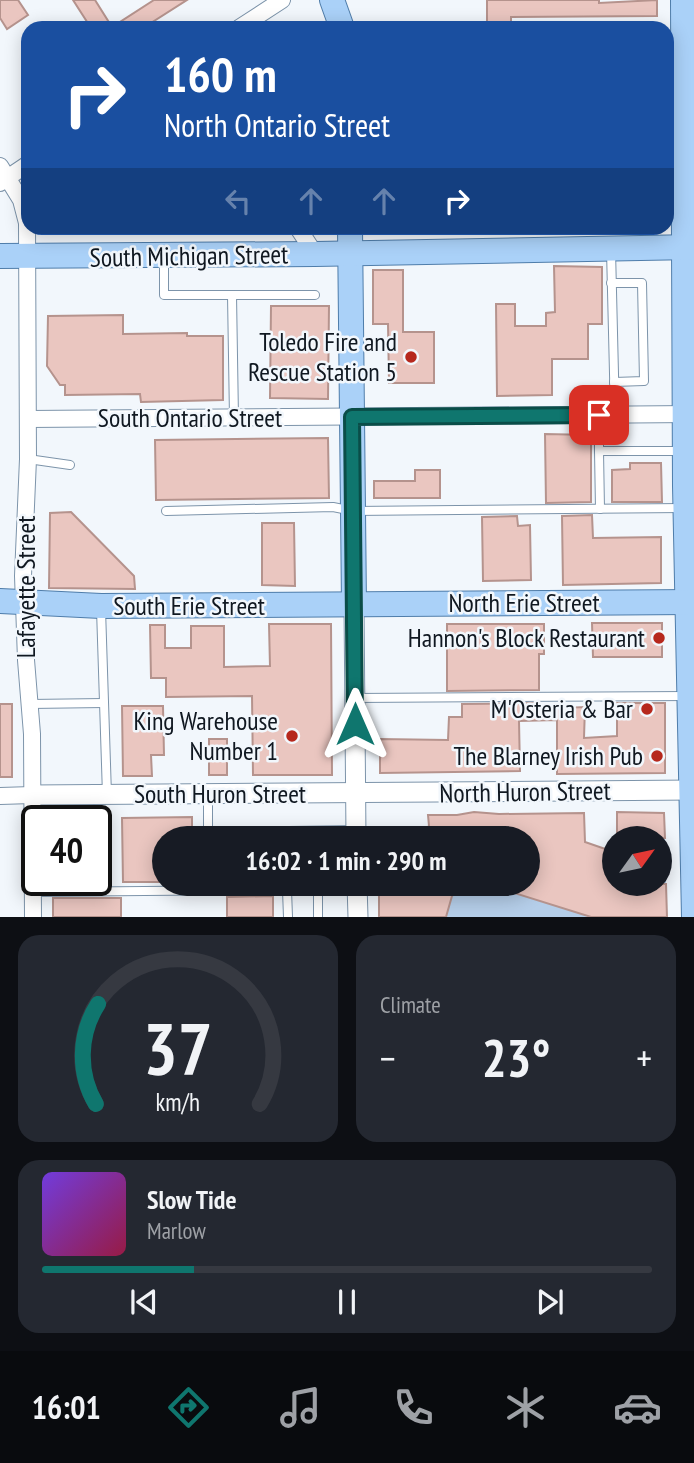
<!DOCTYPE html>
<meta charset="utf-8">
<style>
:root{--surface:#171b24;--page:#242831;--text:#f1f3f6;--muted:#9ea1a6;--line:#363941;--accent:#0f766e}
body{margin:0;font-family:"PT Sans Narrow",sans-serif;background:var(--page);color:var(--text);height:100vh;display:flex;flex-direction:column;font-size:26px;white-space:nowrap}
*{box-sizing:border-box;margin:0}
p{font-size:23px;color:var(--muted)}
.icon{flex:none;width:38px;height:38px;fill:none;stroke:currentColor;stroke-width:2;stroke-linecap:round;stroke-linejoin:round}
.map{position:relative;height:917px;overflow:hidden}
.drawer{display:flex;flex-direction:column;gap:18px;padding:18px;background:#0d0f14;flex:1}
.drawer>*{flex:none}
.guide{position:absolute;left:21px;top:21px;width:653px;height:214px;border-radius:21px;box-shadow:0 4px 18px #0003;background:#1a4fa0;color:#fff;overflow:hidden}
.needle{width:46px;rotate:57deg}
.fabs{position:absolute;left:602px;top:826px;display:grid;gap:14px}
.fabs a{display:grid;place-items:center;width:70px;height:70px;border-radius:50%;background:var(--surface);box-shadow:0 4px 18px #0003;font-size:35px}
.speed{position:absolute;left:21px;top:805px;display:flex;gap:14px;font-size:35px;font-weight:700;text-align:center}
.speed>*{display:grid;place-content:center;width:91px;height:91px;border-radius:50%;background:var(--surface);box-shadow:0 4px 18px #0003;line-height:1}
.speed .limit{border:4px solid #111;border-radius:10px;background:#fff;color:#111}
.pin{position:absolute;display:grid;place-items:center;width:60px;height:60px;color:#fff;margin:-30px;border-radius:14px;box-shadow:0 4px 10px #0006}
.me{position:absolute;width:77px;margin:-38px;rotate:0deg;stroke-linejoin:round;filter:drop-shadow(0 0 5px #0008)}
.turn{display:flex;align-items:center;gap:24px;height:147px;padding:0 28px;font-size:32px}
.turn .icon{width:91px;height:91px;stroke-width:2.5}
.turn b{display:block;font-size:49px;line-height:60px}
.lanes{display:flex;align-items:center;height:66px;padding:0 28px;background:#0003;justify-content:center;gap:35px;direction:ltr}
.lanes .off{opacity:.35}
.big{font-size:52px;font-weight:700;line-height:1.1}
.drawer .tile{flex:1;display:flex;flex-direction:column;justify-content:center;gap:10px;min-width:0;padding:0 24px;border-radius:21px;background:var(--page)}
.drawer .dial{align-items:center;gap:0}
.dial svg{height:182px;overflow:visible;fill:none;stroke:var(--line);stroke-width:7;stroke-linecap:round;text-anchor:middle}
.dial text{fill:var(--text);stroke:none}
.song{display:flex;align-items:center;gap:21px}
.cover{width:84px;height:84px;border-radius:10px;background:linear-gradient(135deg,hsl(260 70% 55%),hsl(340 70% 35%))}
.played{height:7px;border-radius:4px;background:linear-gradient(90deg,var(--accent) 25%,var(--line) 25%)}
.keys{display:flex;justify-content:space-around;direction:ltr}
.heat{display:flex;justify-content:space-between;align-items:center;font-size:38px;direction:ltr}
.drawer .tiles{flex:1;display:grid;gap:18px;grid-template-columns:1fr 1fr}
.tile:last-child{grid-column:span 2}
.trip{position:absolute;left:152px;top:826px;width:388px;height:70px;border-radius:35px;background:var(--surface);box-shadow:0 4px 18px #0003;font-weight:700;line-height:70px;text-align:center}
.menu{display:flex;height:112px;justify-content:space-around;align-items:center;background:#090b0e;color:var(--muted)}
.menu .icon{width:49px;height:49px}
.menu .current{color:var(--accent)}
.menu b{font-size:32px;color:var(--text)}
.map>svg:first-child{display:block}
.green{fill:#b5cee9}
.building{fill:#eac6c0;stroke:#b5938d;stroke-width:2}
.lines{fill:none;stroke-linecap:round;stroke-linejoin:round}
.service-casing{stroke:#7d94aa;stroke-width:10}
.minor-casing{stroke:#7d94aa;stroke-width:18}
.tertiary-casing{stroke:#7d94aa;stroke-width:21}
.primary-casing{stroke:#4f7daa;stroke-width:26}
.service{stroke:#fff;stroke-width:8}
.minor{stroke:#fff;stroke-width:16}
.tertiary{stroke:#fff;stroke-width:19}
.primary{stroke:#aad1f8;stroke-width:24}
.route-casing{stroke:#0a4d48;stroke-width:18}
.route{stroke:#0f766e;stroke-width:12}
.poi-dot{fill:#b6281d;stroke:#f2f7fc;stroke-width:2.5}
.labels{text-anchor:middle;stroke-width:5;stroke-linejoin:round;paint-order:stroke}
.street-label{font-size:26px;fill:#101821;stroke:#f2f7fc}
.poi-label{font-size:26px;fill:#101821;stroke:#f2f7fc;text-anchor:end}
</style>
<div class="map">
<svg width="694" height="917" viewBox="0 0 694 917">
<rect width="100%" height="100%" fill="#f2f7fc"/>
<path class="green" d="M617,812l47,1 3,104h-288v-33h149v-46h-117l18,-12 -1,-11 156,-2 1,29 29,10v32h46v-46h-43z"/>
<g class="building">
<path d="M0,0h18l10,15 -21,14 -7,-11z"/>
<path d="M73,0h22l17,27 42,-27h33l-44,28h-52z"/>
<path d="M487,0h112v3l58,-3v16l-146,1v11h-24z"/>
<path d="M554,266l48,1v57h-14v35h-36v36l-55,1 -1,-92h19v22h31v-13l9,-1z"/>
<path d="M373,270h30v62h31v51h-45l-1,-59h-15z"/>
<path d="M271,306h58l-1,93 -58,-1z"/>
<path d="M123,315v19l64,-1v3h36v64l-82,2 -1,-8 -75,1v-10h-5l-13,-19 1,-50z"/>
<path d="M545,434l46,1v67l-45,1z"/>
<path d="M328,438l1,60 -173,2 -1,-60z"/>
<path d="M630,463h31l1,39h-50v-32l18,-1z"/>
<path d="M415,470h25v28h-66v-17h41z"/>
<path d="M71,512l63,64 1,13 -86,-1 1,-75z"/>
<path d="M592,515l1,23 68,-1v46l-98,2 -1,-69z"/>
<path d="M517,516l1,10 12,-1 1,55 -48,1 -1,-64z"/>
<path d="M262,523h32l1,63 -33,-1z"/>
<path d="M592,623h70v34h-69z"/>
<path d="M269,624h62l1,151h-79l-1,-79 -86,1v-19h-15l-1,-53h15v23h26v-22h33v41l46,-1z"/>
<path d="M447,624h97v30h-5v36l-92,1z"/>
<path d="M539,703v6l46,-2 -1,31 33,-2v-33h48v70l-108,1v-54l-38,1 1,50 -140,2v-34l68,1 1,-23h13v-13z"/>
<rect x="0" y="704" width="12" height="73"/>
<path d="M122,706h41l1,49h-13l1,21h-29z"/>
<rect x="209" y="739" width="18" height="36"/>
<path d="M474,812l25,2 85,-1 1,29 29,10v32h52l1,33h-76l-99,-31v-2h36v-46h-118l19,-12 -1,-11h29z"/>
<path d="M617,812l47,1 1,25h-48z"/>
<path d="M192,817v21h-28v44h-41l-1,-64z"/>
<path d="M379,884h84l-11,12 -6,21h-67z"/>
<path d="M273,896v21h-46v-20z"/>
<rect x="53" y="898" width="68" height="19"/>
</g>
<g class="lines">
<g class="service-casing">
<g id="service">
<path d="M198,28l3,-2 1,2"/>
<path d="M611,250l4,165"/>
<path d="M164,259v36h151"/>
<path d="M611,283h31l2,98 -30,1"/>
<path d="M232,295l2,123"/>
<path d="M599,415v36h82"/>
<path d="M599,451l1,58"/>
<path d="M28,459l42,6"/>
<path d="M166,511l167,-4 20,4 331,-3"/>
<path d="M101,609l6,186"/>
<path d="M355,698l333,-2"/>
<path d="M30,704l74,-1"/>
<path d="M208,795v37l148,-2"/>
<path d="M287,890l1,27"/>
<path d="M318,890v27"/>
<path d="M33,892l323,-3"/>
</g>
</g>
<g class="minor-casing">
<g id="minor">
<path d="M239,28l43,-28"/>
<path d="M0,166l21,34 6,23 1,236 -5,117 3,84 6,74 1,183"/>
<path d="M0,183l28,-19"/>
<path d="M298,228l17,26"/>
<path d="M28,419l664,-5"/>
<path d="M0,796l32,-1"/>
</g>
</g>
<g class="tertiary-casing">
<g id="tertiary">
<path d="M354,605l2,233"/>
<path d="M32,795l662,-5"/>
<path d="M357,884l1,33"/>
</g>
</g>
<g class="primary-casing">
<g id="primary">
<path d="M332,0l10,28"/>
<path d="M683,0l2,486 9,431"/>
<path d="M350,228l4,377"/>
<path d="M0,256l315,-2 379,-7"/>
<path d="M0,601l101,5 593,-4"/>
</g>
</g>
<use href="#service" class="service"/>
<use href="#minor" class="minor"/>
<use href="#tertiary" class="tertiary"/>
<use href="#primary" class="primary"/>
</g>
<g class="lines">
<g class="route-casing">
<path id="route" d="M355,724l-3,-307 247,-2"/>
</g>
<use href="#route" class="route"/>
</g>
<g class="poi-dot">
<circle cx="411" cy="357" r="7"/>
<circle cx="659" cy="638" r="7"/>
<circle cx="647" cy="709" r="7"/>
<circle cx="292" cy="736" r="7"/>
<circle cx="657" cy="756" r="7"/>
</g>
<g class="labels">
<g class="street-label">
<text transform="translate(189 256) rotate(-1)" y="9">South Michigan Street</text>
<text x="190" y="427">South Ontario Street</text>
<text transform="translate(26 587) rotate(-90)" y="9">Lafayette Street</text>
<text x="524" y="612">North Erie Street</text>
<text x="189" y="615">South Erie Street</text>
<text transform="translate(525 792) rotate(-1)" y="9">North Huron Street</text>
<text x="220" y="803">South Huron Street</text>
</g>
<g class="poi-label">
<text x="397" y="351">Toledo Fire and<tspan x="397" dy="30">Rescue Station 5</tspan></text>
<text x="645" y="647">Hannon's Block Restaurant</text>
<text x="633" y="718">M'Osteria &amp; Bar</text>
<text x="278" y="730">King Warehouse<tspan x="278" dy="30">Number 1</tspan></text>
<text x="643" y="765">The Blarney Irish Pub</text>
</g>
</g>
</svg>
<div class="fabs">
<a><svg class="needle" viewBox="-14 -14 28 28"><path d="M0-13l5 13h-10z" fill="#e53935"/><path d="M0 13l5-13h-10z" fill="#9ea1a6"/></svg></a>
</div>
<div class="speed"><div class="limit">40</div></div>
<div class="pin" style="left:599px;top:415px;background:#d93025"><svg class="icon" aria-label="arrive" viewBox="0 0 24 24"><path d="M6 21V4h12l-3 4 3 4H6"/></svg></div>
<svg class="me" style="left:355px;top:724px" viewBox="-20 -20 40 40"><path d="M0-17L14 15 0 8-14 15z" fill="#0f766e" stroke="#fff" stroke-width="4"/></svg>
<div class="trip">16:02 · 1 min · 290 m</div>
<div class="guide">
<div class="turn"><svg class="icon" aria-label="right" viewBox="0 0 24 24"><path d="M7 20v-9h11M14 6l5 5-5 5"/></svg><div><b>160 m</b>North Ontario Street</div></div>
<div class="lanes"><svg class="icon off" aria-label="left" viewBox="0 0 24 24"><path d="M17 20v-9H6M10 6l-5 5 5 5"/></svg><svg class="icon off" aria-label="ahead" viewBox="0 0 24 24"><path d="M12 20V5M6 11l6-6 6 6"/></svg><svg class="icon off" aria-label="ahead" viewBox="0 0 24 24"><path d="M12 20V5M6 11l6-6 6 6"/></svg><svg class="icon" aria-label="right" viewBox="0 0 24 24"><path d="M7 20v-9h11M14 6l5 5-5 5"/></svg></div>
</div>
</div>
<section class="drawer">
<div class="tiles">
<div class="tile dial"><svg viewBox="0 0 100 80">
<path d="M14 69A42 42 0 1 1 86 69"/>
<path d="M14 69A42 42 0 0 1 15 25" stroke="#0f766e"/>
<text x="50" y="56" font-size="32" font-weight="700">37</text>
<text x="50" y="72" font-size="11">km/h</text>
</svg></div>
<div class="tile"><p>Climate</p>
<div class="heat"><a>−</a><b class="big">23°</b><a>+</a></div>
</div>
<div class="tile">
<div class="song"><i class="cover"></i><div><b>Slow Tide</b><p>Marlow</p></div></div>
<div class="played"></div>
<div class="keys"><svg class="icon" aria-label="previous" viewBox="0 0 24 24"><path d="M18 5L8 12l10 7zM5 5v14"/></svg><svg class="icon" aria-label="pause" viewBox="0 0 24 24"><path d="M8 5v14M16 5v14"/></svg><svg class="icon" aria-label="next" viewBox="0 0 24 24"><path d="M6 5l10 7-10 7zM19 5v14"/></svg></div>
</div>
</div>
</section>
<nav class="menu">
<b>16:01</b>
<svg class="icon current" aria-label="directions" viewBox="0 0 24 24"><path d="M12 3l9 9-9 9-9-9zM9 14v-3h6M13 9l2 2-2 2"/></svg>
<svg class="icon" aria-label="music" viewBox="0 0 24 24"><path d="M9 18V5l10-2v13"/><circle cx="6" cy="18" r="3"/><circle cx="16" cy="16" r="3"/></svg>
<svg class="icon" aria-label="phone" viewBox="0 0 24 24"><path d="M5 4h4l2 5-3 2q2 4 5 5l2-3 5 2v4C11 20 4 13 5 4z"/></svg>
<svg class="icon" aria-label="climate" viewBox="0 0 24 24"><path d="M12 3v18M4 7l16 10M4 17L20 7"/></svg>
<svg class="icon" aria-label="car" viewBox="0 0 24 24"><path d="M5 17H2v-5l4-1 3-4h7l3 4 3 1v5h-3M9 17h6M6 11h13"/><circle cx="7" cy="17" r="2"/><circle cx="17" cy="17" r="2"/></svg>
</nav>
